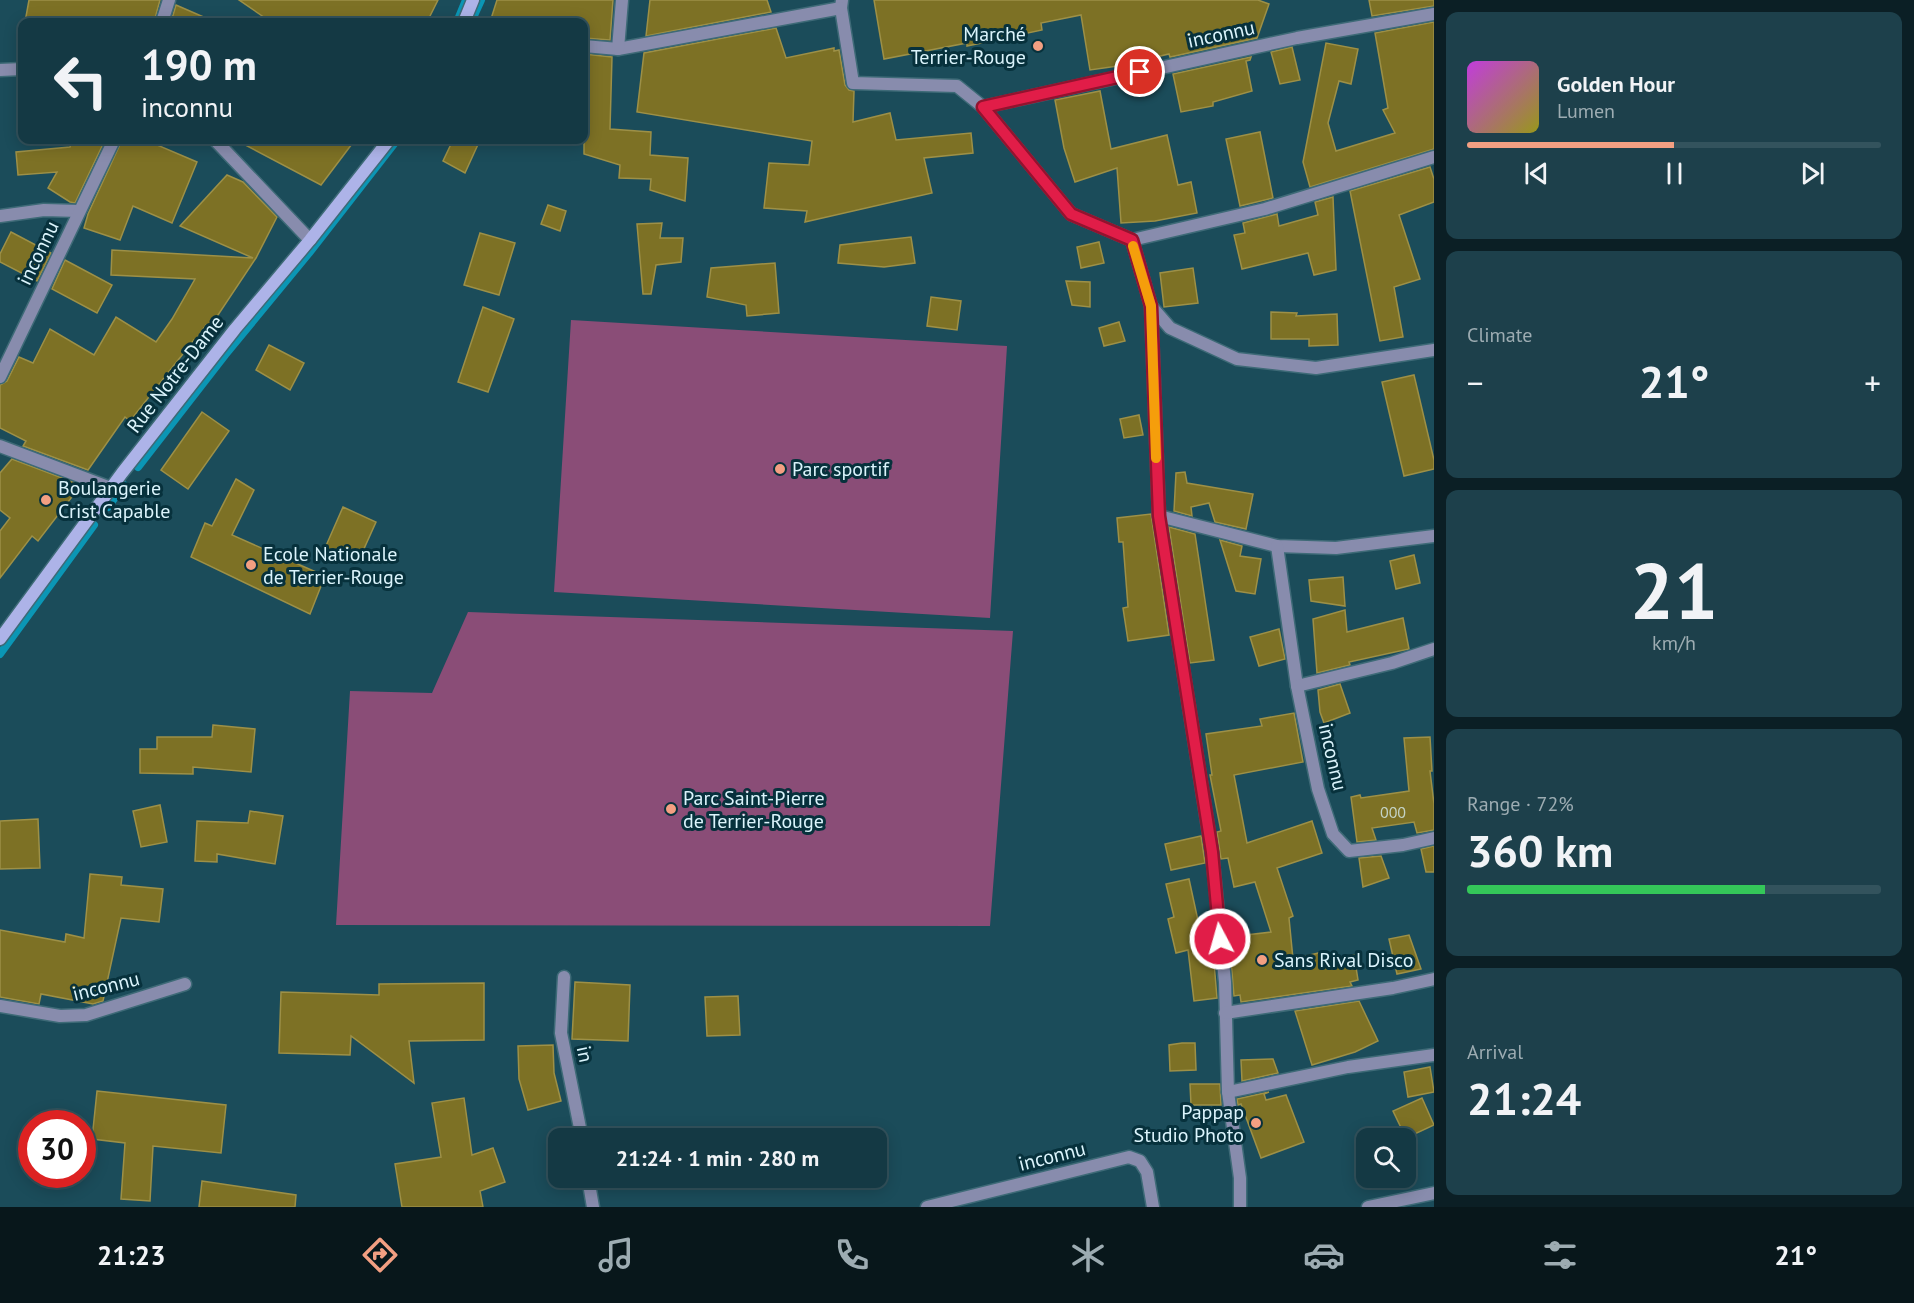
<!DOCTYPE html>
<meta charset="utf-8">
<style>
:root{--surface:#143944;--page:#1d404b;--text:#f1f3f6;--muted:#9dacb2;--line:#33535d;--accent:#f39f82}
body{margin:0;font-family:"PT Sans",sans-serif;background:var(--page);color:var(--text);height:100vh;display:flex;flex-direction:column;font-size:22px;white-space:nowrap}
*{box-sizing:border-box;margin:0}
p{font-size:20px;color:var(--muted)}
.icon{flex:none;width:33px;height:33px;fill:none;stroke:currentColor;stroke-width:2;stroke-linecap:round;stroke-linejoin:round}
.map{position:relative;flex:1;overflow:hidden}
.panel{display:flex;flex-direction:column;gap:12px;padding:12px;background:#0b1f25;width:480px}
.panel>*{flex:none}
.top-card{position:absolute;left:18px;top:18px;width:570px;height:126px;border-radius:12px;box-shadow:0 3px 15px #0003,0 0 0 2px var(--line);background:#143944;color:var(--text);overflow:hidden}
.controls{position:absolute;left:1356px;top:1128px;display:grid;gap:12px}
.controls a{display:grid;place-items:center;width:60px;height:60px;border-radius:12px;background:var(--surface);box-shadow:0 3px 15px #0003,0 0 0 2px var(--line);font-size:30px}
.speed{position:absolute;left:18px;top:1110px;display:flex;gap:12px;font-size:30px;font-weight:700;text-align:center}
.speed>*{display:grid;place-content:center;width:78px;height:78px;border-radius:50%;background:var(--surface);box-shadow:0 3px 15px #0003,0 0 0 2px var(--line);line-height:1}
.speed .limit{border:9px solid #d22;background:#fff;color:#111}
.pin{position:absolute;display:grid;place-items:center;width:51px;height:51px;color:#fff;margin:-26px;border:3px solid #fff;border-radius:50%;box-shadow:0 2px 6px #0007}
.me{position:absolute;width:66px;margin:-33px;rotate:354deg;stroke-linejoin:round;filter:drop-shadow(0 0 4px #0008)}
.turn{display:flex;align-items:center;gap:21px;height:126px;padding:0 24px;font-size:27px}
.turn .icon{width:78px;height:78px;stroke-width:2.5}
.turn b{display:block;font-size:42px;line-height:51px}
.big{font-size:45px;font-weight:800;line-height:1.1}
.panel .tile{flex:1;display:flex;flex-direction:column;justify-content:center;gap:9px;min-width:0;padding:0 21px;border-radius:12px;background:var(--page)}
.panel .dial{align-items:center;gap:0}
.dial b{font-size:78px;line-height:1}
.song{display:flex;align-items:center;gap:18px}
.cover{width:72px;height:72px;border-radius:9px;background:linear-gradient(135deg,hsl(290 70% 55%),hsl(60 70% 35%))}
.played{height:6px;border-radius:3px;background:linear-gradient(90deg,var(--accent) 50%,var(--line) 50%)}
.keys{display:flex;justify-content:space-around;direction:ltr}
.heat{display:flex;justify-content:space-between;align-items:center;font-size:33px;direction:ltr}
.charge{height:9px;border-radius:4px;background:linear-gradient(90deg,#34c759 72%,var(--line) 0)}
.trip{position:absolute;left:548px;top:1128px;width:339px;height:60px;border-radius:12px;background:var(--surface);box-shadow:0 3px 15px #0003,0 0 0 2px var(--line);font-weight:800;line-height:60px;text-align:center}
.tab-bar{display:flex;height:96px;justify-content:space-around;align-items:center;background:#08171b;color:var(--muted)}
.tab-bar .icon{width:42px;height:42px}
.tab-bar .current{color:var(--accent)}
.tab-bar b{font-size:27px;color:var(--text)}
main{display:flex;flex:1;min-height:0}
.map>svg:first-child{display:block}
.green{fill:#8a4d77}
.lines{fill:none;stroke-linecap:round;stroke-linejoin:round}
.stream{stroke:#0b96b5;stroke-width:8}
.building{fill:#7d7125;stroke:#9d9047;stroke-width:1.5}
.street-casing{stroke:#3e6a77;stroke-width:15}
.secondary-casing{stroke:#3e6a77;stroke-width:15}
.street{stroke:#888cad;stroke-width:12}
.secondary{stroke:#adb3e8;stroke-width:12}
.route-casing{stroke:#92132f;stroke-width:15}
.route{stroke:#e11d48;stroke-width:10}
.slow{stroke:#f59e0b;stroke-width:10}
.poi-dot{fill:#f39f82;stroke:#07313c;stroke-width:2}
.labels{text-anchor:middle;stroke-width:6;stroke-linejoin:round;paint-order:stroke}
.number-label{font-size:16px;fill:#c4d3c6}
.poi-label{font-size:20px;fill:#dbf4fc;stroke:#07313c;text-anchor:start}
.street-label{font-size:20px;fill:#dbf4fc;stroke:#07313c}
</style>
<main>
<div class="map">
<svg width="1434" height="1207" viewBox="0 0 1434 1207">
<rect width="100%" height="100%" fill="#1b4c5a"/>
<g class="green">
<path d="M571,320l436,26 -17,272 -436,-26z"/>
<path d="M468,612l545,19 -23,295 -654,-1 14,-234 82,2z"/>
</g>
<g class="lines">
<g class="stream">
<path d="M457,22l9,-22"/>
<path d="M471,22l10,-22"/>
<path d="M138,467l87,-112 84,-102 88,-113"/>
<path d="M108,507l16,-22"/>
<path d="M0,654l94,-129"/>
</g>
</g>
<g class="building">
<path d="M29,0h131l-6,22h-129z"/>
<path d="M239,0h199l-11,22h-156z"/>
<path d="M497,0h116l-3,40 -26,-2v-16h-94z"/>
<path d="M650,0h117l4,12 -125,24z"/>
<path d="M874,0h384l11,4 -12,34 -87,19 -1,-3 -51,12 -28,4 -9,-55 -40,8 1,7 -75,16v-3l-83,16z"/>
<path d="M1369,0h65v6l-62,10z"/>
<path d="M176,5l39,17h-44z"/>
<path d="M1434,22v127l-124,38 -7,-25 23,-119 32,6 -7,35 -12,-3 -11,42 8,28 59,-18 -12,-23 5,-2 -13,-75z"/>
<path d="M776,28l10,30 48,-10v3l5,-1 6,35 4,5 5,1 -1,31 37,-9 6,27 75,-7 2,20 -49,5 8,35 -127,29 2,-11 -43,-3 5,-45 40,2 3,-24 -175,-29 7,-59z"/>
<path d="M1292,47l8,33 -20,4 -9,-32z"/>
<path d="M584,54l28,3 -2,72 41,3 -1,23 38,3 -3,43 -35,-11 1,-11 -32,-1 1,-13 -36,-11z"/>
<path d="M1251,57l-1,3 -4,1 6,30 -39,11v4l-32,6 -8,-38z"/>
<path d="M1100,91l11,58 56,-14 11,50 13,-3 6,31 -42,8 -34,2 -4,-55 -42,14 -11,-34 -9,-48z"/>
<path d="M1260,132l13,66 -33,8 -14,-67z"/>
<path d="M72,140h33l-30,63 -5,-1 -22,-14 9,-16 -39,3 -2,-23 54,-5z"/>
<path d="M122,140h38l-3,5 40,17 -25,61 -39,-17 -13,34 -36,-12 4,-14z"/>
<path d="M236,140h119l-34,45z"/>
<path d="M453,140h27l-15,33 -22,-12z"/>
<path d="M1430,167l4,12v23l-35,13 21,64 -26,8 9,50 -23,4 -30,-150z"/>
<path d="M227,175l16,7 34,35 -21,41 -46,69 -4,-2 -11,16 -1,-1 -64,81 -5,-4 -37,53 -65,-24 3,-5 -26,-13v-43l7,-4 12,-24 14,6 17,-34 44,26 22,-38 40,25 16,-23 23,-40 -84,-4 1,-25 141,8 -73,-32z"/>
<path d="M1333,197l3,73 -22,5 -6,-22 -66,16 -8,-34 11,-2 -2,-10 34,-9 2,12 39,-11 -3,-13z"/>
<path d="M548,205l18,6 -6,20 -19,-7z"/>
<path d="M662,223l-2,15h23l-2,24 -25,3 -5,29h-8l-6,-70z"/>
<path d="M11,232l40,21 -14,28 -37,-19v-8z"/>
<path d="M480,233l35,10 -16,52 -35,-10z"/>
<path d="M911,237l4,26 -31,4 -46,-4 2,-18z"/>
<path d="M1099,242l5,21 -23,5 -4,-21z"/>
<path d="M65,260l47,25 -15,28 -45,-24z"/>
<path d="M775,263l4,50 -32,3 -1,-11 -39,-8 4,-29z"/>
<path d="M1193,268l5,35 -34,4 -4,-34z"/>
<path d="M1066,281l24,1v25l-18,-2z"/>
<path d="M931,297l30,4 -4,29 -30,-4z"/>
<path d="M483,307l31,12 -26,73 -30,-10z"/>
<path d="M1271,312l26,1 -1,3 41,-2 1,31 -29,1v-7h-38z"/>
<path d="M1119,322l6,19 -21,5 -5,-18z"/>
<path d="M269,345l35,18 -14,27 -34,-20z"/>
<path d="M1414,375l20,85v9l-30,7 -22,-94z"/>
<path d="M202,412l27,19 -41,58 -27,-19z"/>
<path d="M1139,415l4,20 -19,3 -4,-19z"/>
<path d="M12,459l69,26 -43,56 -6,-5 -32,42v-47l10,-13 -10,-8v-37z"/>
<path d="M1185,472l2,11 66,11 -7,35 -31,-7 -6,-19 -18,4 1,9 -18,-5 2,-38z"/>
<path d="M236,479l18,11 -22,45 93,41 -15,38 -119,-57 14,-34 7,3z"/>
<path d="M343,507l33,15 -18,40 -33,-14z"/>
<path d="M1151,514l18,121 -41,6 -5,-33 5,-1 -5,-65h-4l-2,-24z"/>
<path d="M1169,527l26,7 19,126 -24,3z"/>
<path d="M1220,540l22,6 -2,10 21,3 -6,35 -19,-3z"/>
<path d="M1414,555l6,28 -24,6 -6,-28z"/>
<path d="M1343,577l2,29 -34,-5 -2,-21z"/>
<path d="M1345,610l2,22 56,-14 6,31 -60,13 1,3 -33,8 -4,-54z"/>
<path d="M1279,629l6,30 -26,7 -9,-29z"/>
<path d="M1340,684l10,29 -26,10 -4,-11 -2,-22z"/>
<path d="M1294,713l9,49 -69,13 13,68 65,-22 10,32 -45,15 16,48 -4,2 4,41 30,-7 3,9 28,-6 4,25 -8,2 2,4 -111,16 -1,-7 -6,1 -5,-59 42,-5 -16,-50 -21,5 -6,-29 -7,1 -4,-27 4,-1 -11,-56h2l-6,-41 56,-8 -2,-7z"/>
<path d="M213,725l42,4 -4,43 -58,-5v7l-53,-1v-24h17v-12h55z"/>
<path d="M1430,737l2,34h-2l4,33v26l-17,3 -3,-11 -42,6 4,12 -19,2 -6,-45 9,-2 1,3 48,-7 -5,-53z"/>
<path d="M160,805l7,37 -26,5 -8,-36z"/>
<path d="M250,811l33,5 -8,48 -58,-10v8l-22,-1 2,-40 51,2z"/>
<path d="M38,819l2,49 -40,1v-48z"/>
<path d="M1201,836l4,27 -34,7 -6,-26z"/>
<path d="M1434,846v26h-8l-5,-23z"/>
<path d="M1381,856l8,22 -26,9 -4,-29z"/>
<path d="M90,874l32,3 -1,8 42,4 -4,33 -38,-4 -18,83 -10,3 -52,-10 -2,10 -39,-7v-67l65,12 1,-8 18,4z"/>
<path d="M1189,879l13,60 10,-1 5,60 -23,3 -6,-51 -12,3 -8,-34 6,-2 -8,-33z"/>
<path d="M1409,935l12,34 -24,5 -8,-35z"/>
<path d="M575,982l55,3 -2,56 -56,-2z"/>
<path d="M484,983v57l-75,1 5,42 -63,-47 -1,19 -71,-2 2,-61 98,3v-11z"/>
<path d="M738,996l2,39 -33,1 -2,-39z"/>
<path d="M1359,1001l19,40 -23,11 -43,13 -17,-54z"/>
<path d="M1182,1043h13l1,27 -26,1 -1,-26z"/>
<path d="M553,1045l1,28 7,28 -33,9 -9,-31 -1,-33z"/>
<path d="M1273,1059l5,14 -36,8 -1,-21z"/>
<path d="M1430,1067l4,25 -26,5 -4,-25z"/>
<path d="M1190,1084h30l1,21h-30z"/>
<path d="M97,1091l129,14 -5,48 -68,-7 -3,55 -29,-2 4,-56 -33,-4z"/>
<path d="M1269,1092l-5,2 2,6 20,-5 18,47 -43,16 -20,-54 -3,1 -1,-6z"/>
<path d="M464,1098l8,57 21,-7 12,34 -25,9 3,16h-81l-7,-43 46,-7 -9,-54z"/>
<path d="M1422,1098l12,27 -28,13 -13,-27z"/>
<path d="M202,1181l94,14 -1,12h-96z"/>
</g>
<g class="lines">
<g class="street-casing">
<g id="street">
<path d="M842,0l-1,8 12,75 104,3 26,21 88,107 61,26 19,66 8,210 53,337 13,129 3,110 12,86v29"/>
<path d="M162,22l7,-22"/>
<path d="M584,46l34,3 223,-41"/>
<path d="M618,49l4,-49"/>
<path d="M0,70l22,-1"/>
<path d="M983,107l314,-69 137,-24"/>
<path d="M215,140l95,100"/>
<path d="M0,216l44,-6 35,1"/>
<path d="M1132,240l133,-31 169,-52"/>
<path d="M1151,306l19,22 67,31 79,9 118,-18"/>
<path d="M0,377l114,-237"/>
<path d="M0,446l111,42"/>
<path d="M1159,516l118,30 59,2 98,-12"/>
<path d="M1277,546l20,140 21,103 15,45 16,17 54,-6 31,-7"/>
<path d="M1297,686l95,-23 42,-14"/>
<path d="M564,977l-3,56 21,105"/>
<path d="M0,1006l60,10 26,-1 99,-31"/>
<path d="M1225,1013l168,-25 41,-9"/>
<path d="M1228,1092l120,-25 86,-12"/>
<path d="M588,1178l5,29"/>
<path d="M927,1207l202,-50 11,4 7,11 6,35"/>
<path d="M1368,1207l66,-14"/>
</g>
</g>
<g class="secondary-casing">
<g id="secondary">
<path d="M464,22l9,-22"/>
<path d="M0,639l122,-166 113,-144 75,-89 79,-100"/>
</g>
</g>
<use href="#street" class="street"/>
<use href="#secondary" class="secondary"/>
</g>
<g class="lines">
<g class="route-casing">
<path id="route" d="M1140,72l-157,35 88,107 61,26 19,66 8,210 53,336 8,87"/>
</g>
<use href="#route" class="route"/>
<path class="slow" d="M1133,246l18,60 5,152"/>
</g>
<g class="poi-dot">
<circle cx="1038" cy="46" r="6"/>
<circle cx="780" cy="469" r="6"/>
<circle cx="46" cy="500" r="6"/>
<circle cx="251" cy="565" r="6"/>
<circle cx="671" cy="809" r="6"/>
<circle cx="1262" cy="960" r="6"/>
<circle cx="1256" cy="1123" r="6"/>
</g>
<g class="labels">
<g class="number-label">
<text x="1393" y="818">000</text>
</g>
<g class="poi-label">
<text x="1026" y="41" text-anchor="end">Marché<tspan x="1026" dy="23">Terrier-Rouge</tspan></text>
<text x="792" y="476">Parc sportif</text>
<text x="58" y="495">Boulangerie<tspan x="58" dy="23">Crist Capable</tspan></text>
<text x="263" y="561">Ecole Nationale<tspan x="263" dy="23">de Terrier-Rouge</tspan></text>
<text x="683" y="805">Parc Saint-Pierre<tspan x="683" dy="23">de Terrier-Rouge</tspan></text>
<text x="1274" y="967">Sans Rival Disco</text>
<text x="1244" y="1119" text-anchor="end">Pappap<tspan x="1244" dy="23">Studio Photo</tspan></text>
</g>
<g class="street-label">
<text transform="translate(1221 34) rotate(-12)" y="7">inconnu</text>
<text transform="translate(38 253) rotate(-64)" y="7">inconnu</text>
<text transform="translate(175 374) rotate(-52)" y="7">Rue Notre-Dame</text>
<text transform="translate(1333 757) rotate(77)" y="7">inconnu</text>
<text transform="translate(106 986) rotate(-14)" y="7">inconnu</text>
<text transform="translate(585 1054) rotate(78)" y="7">in</text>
<text transform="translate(1052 1156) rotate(-14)" y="7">inconnu</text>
</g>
</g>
</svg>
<div class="controls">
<a><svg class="icon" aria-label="search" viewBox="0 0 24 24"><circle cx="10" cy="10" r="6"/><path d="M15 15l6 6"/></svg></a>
</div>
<div class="speed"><div class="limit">30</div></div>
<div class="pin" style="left:1140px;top:72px;background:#d93025"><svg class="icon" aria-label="arrive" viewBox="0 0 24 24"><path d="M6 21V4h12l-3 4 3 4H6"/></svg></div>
<svg class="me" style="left:1220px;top:939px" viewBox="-20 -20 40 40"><circle r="17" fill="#e11d48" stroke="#fff" stroke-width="3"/><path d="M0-11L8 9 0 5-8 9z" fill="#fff"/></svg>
<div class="trip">21:24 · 1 min · 280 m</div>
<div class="top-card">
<div class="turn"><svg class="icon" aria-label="left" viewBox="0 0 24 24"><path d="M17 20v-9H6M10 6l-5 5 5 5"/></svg><div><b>190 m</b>inconnu</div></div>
</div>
</div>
<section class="panel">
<div class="tile">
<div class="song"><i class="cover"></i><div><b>Golden Hour</b><p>Lumen</p></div></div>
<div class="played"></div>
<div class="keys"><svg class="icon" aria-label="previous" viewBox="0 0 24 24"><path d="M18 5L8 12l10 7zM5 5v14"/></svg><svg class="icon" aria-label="pause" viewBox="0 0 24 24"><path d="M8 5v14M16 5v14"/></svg><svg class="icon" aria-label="next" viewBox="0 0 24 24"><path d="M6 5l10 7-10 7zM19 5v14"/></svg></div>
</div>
<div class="tile"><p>Climate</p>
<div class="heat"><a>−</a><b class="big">21°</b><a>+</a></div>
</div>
<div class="tile dial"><b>21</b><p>km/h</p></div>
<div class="tile"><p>Range · 72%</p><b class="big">360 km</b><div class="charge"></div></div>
<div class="tile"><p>Arrival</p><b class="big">21:24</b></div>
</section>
</main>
<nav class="tab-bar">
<b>21:23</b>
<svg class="icon current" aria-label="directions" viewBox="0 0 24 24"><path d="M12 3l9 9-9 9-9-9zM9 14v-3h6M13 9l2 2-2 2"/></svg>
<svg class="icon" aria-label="music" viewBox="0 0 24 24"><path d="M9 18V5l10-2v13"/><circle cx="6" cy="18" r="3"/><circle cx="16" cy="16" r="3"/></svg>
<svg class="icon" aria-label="phone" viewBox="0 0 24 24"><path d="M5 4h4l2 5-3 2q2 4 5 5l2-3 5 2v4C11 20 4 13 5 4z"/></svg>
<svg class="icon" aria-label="climate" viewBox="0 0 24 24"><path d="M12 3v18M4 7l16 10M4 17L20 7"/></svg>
<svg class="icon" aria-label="car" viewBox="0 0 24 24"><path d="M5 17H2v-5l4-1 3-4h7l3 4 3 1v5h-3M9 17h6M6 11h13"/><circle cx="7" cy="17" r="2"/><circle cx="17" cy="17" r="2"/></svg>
<svg class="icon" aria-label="filters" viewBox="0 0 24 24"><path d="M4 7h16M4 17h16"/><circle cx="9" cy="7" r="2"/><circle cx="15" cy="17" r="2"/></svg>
<b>21°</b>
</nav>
